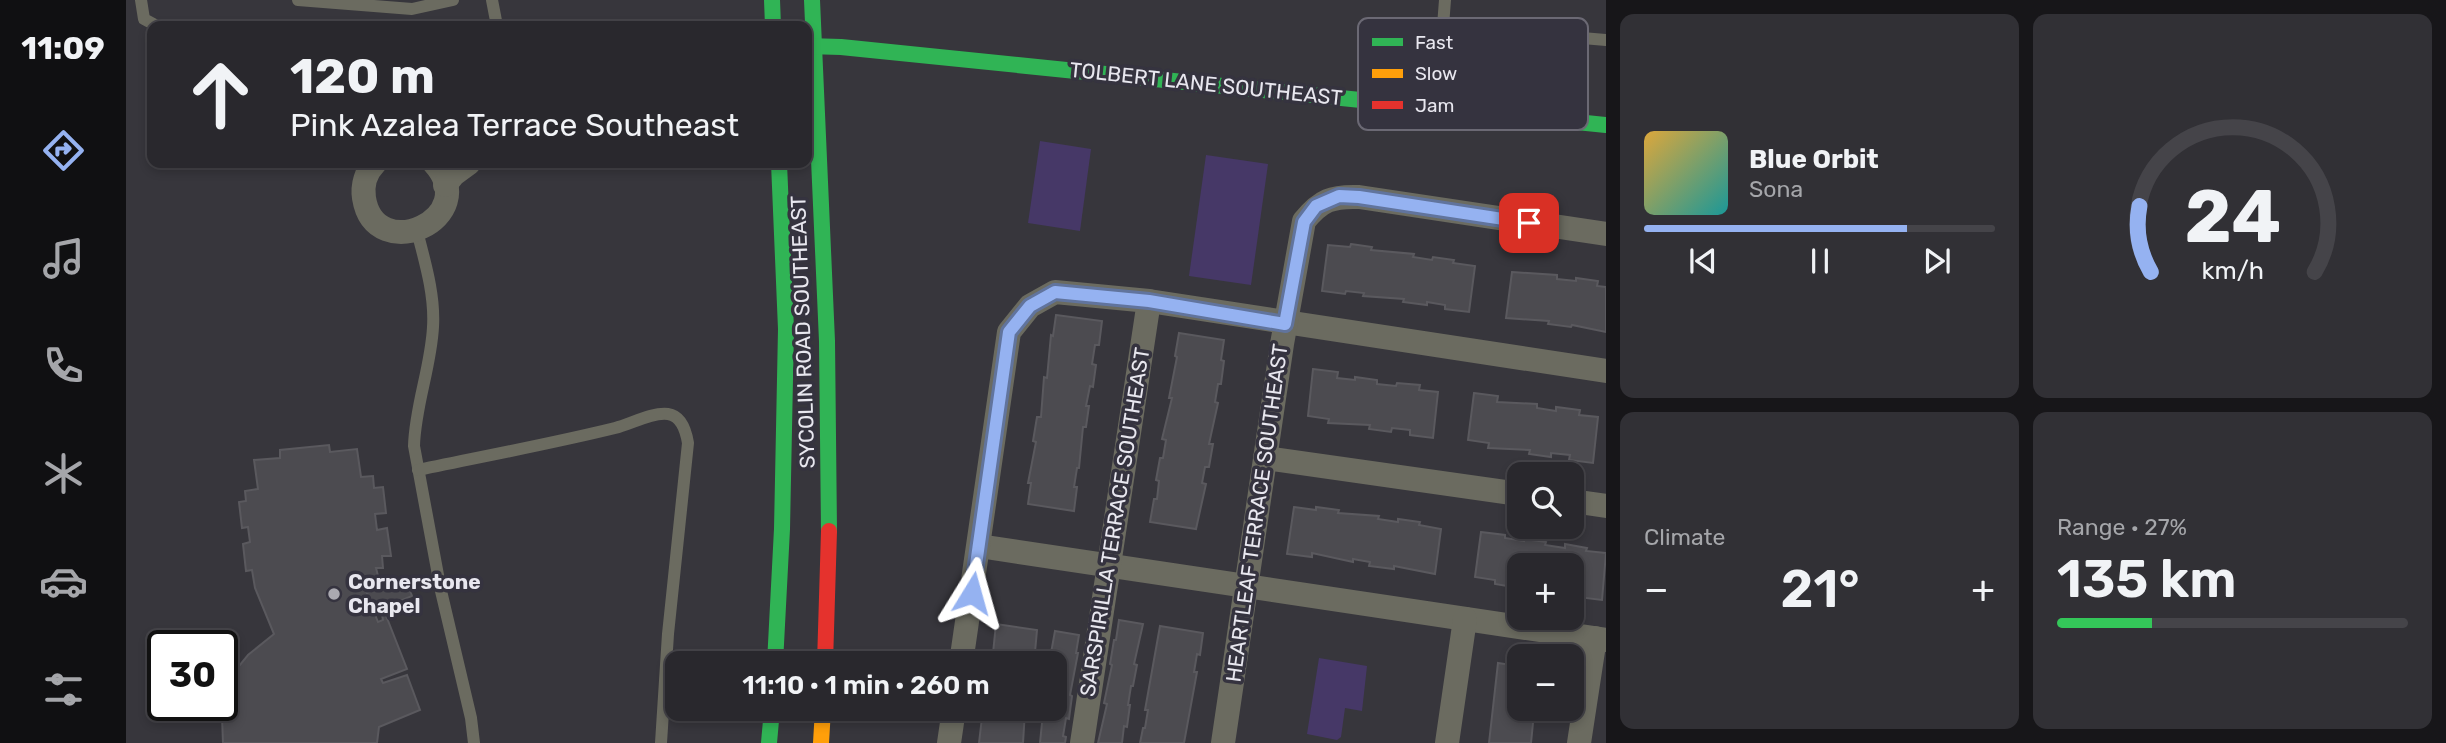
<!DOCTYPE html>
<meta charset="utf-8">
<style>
:root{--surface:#29282d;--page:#313035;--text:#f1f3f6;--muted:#a5a6aa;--line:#454449;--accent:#95b2f1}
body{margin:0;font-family:Rubik,sans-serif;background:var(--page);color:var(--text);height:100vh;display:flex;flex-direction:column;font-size:26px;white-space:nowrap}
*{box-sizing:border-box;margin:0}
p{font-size:23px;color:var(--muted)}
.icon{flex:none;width:38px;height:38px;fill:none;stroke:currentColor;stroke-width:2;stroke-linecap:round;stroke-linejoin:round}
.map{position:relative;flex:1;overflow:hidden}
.details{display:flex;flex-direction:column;gap:14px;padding:14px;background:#171619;width:840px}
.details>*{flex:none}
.top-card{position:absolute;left:21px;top:21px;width:665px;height:147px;border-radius:14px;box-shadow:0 4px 10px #0003,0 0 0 2px var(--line);background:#29282d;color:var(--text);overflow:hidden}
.fabs{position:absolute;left:1381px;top:462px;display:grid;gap:14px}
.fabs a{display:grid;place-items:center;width:77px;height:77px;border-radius:14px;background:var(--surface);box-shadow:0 4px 10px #0003,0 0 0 2px var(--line);font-size:35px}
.speed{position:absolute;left:21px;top:630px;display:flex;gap:14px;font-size:35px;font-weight:700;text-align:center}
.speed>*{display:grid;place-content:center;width:91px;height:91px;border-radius:50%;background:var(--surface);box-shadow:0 4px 10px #0003,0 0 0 2px var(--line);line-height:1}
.speed .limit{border:4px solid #111;border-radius:10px;background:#fff;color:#111}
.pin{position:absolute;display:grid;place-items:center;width:60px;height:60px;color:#fff;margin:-30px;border-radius:14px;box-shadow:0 4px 10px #0006}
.me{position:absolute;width:77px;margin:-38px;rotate:8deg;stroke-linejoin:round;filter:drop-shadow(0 0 5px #0008)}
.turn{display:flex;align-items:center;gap:24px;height:147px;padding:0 28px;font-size:32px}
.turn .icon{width:91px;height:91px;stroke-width:2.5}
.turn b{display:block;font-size:49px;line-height:60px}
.big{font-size:52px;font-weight:600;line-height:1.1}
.details .tile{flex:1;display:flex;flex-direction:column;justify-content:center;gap:10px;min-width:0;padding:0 24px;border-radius:14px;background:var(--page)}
.details .dial{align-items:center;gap:0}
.dial svg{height:182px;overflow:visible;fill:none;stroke:var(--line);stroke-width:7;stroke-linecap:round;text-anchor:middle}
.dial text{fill:var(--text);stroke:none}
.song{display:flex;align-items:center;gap:21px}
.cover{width:84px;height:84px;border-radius:10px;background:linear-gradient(135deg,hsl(40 70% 55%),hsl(180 70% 35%))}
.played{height:7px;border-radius:4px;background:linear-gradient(90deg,var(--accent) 75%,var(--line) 75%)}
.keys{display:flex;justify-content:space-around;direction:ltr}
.heat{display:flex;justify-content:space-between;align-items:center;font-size:38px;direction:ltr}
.charge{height:10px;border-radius:5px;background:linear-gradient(90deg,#34c759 27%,var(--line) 0)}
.details .tiles{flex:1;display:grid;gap:14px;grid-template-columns:repeat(2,1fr)}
.trip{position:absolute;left:539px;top:651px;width:402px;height:70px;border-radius:14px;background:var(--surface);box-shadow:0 4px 10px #0003,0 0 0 2px var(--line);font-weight:600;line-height:70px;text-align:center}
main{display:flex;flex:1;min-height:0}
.dock{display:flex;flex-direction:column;width:126px;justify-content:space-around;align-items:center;background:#101012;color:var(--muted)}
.dock .icon{width:49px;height:49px}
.dock .on{color:var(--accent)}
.dock b{font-size:32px;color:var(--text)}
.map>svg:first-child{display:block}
.green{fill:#463867}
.building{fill:#4c4b50;stroke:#5a595e;stroke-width:2}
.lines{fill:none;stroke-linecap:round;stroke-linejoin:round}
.lane{stroke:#6b6b60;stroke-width:12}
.street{stroke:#6b6b60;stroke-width:24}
.fast{stroke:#30b455;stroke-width:16}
.slow{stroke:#ff9f0a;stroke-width:16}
.jam{stroke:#e5322d;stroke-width:16}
.route-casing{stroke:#61749d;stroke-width:18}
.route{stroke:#95b2f1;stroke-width:12}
.poi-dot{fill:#aaa9b0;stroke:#35333f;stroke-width:2.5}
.labels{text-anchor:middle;stroke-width:7;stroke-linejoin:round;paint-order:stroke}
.street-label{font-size:21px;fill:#e8e7ef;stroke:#35333f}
.poi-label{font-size:21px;font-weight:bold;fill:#e8e7ef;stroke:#35333f;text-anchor:start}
.key{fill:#35333f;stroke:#6b6974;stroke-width:2}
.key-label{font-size:19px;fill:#e8e7ef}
</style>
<main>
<nav class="dock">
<b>11:09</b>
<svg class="icon on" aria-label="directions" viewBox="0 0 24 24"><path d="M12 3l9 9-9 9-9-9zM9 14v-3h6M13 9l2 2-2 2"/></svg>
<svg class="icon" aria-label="music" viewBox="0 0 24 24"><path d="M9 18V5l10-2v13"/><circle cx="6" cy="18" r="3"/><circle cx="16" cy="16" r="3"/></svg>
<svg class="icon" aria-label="phone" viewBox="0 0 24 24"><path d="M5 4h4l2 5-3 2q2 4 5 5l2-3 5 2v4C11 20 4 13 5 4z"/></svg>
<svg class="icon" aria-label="climate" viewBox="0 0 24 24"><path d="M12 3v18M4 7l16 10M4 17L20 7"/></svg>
<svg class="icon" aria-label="car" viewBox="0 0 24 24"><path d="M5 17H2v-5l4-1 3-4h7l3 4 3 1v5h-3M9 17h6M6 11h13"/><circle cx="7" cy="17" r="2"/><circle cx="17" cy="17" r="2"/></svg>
<svg class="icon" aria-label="filters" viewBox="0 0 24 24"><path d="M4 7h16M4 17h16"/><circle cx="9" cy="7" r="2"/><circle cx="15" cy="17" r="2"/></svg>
</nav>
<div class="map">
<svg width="1480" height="743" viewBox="0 0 1480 743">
<rect width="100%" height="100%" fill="#37363c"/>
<g class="green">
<path d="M914,141l51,8 -11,82 -52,-8z"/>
<path d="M1080,155l62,9 -17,121 -62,-9z"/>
<path d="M1193,658l48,8 -5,45 -17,-3 -4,29 -4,3 -30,-6z"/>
</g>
<g class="building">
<path d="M1225,244l21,3 -1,3 43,4 -1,3 19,3 1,-3 21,3 -1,3 22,3 -6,46 -24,-3v-4l-18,-3v3l-24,-3 1,-3 -41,-3 1,-3 -18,-2 -1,3 -23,-3 6,-46 22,2z"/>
<path d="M1386,272l45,3v4l19,2v-3l22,3 -1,5 9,1v45l-34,-7 -1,2 -23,-3 1,-3 -43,-3z"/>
<path d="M930,315l46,6 -3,24h-4l-3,19 4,1 -3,22 -3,-1 -4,20h3l-3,21h-3l-4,41h-2l-3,19h3l-3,24 -46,-7 3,-21h-3l8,-41 -3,-1 4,-24h4l3,-40 3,1 4,-43 2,1z"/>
<path d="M1053,333l45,7 -3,20 3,1 -3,23h-3l-3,18 3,1 -9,41h4l-4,23h-4l-3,16 4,1 -10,45 -46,-7 4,-23h3l2,-18 -3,-1 4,-22h3l3,-18 -4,-1 10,-41h-3l8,-41 -2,-1z"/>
<path d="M1187,369l25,3 -1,6 18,2v-3l22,3v4l19,2 1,-3 23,2 -1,5 19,2 -5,46 -23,-3v-5l-18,-2 -1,4 -22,-3 1,-4 -42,-2 1,-4 -21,-3z"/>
<path d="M1348,393l24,3 -1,6 40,2v4l19,3v-4l24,3 -1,5 19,2 -5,46 -24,-3 1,-5 -19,-2v4l-22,-3 1,-4 -42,-2 1,-5 -21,-3z"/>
<path d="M203,445l1,7 27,-3 4,28 12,-1 1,12 9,-1 3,26 -11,1 2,16 10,-2 4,28h-9l1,12h-7l2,8 -16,6 5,11 38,-16 7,19 -38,16 4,10 5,-2 -1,-5 3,-2 22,56 -26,10 2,4 24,-8 13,35 -41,17 -2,16h-154l-1,-26 8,-33 9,-18 9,-11 26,-21 -19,-46 -3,-18 -6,1 -3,-27 7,-2 -2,-15 -6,1 -3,-26 7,-1 -1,-10 13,-2 -4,-29 26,-2v-8z"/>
<path d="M1168,507l22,3v-3l23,3 -1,3 41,3 -1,3 20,3v-3l22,3 -1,3 22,4 -6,45 -41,-8v3l-25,-3 1,-4 -17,-3v3l-41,-9v4l-25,-3z"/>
<path d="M1355,532l24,3v3l19,3v-2l22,3 -1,3 20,3v-4l22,4 -1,3 20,2 -4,47 -25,-3 1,-4 -6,-1v-27h-53v23l-24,-4v-4l-20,-3z"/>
<path d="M993,620l24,4 -9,40 3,1 -4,21h-2l-3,19h2l-3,22 -3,-1 -2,17h-24l9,-39 -3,-1 8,-38 -2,-1 4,-24h2z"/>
<path d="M870,624l41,6 -3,33h-45h3z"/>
<path d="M1034,626l43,7 -3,22 -3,-1 -3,18h3l-13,71h-44l3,-15h2l3,-18h-3z"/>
<path d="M929,631l24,4 -3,18h2l-8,42 2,1 -3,23 -3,-1 -3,18 3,1 -1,6h-25l3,-30 3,-4h9v-55l-4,-1z"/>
<path d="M1372,663l21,3v43h26l-1,5 -10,-1 -3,30h-42z"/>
<path d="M857,709h45v2h-3l-2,32h-44z"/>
</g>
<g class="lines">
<g class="lane">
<path d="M15,0l3,19 13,7"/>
<path d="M172,0l114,9 41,-9"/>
<path d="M366,0l5,26"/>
<path d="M1317,26l163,14"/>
<path d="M1317,26c11,18 13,31 -3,48l-9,-13 3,-24 9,-11 2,-26"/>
<path d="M291,231c8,31 18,64 16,96 -2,40 -18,79 -19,119l27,145 30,127 3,25"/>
<path d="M292,470c66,-14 132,-26 197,-42 16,-4 37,-16 53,-14 14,2 18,17 20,29l-20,191 -7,109"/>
</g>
<g class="street">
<path d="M249,163c-9,9 -13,22 -11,35 11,69 120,20 70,-35"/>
<path d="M319,185l9,-11 15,-11"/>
<path d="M1139,458l254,36"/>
<path d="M1446,501l34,5"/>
<path d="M853,546l627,94"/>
<path d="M835,663l48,-331 21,-26 25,-14 94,9 457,70"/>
<path d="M823,743l5,-34"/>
<path d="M956,743l67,-442"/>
<path d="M1097,743l59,-399 22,-123c17,-21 28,-25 55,-24l247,37"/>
<path d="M1321,743l18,-124"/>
<path d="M1453,743l16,-105"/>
</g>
<g class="fast">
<path d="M646,0l1,26"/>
<path d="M686,0l15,341 2,190"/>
<path d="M681,46l34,1 765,78"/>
<path d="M649,663l7,-134 4,-200 -7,-166"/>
<path d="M643,743l3,-34"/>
</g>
<path class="slow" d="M695,743l2,-34"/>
<path class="jam" d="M699,663l4,-132"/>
</g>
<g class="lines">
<g class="route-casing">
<path id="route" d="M846,593l37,-261 21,-26 25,-14 94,9 136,23 19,-102 12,-16 23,-10 20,1 170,26"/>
</g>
<use href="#route" class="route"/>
</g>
<circle class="poi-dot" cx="208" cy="594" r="7"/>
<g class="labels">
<g class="street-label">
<text transform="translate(1080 84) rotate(6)" y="7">TOLBERT LANE SOUTHEAST</text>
<text transform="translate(677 332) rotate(-92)" y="7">SYCOLIN ROAD SOUTHEAST</text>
<text transform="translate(1131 513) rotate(-82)" y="7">HEARTLEAF TERRACE SOUTHEAST</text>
<text transform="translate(989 522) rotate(-81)" y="7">SARSPIRILLA TERRACE SOUTHEAST</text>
</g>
<g class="poi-label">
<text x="222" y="589">Cornerstone<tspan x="222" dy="24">Chapel</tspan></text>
</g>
</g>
<rect x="1232" y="18" width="230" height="112" rx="10" class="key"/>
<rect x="1246" y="38" width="31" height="8" fill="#30b455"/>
<rect x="1246" y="69" width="31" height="9" fill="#ff9f0a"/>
<rect x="1246" y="101" width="31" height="8" fill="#e5322d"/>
<g class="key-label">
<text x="1289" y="49">Fast</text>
<text x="1289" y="80">Slow</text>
<text x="1289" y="112">Jam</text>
</g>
</svg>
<div class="fabs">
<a><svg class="icon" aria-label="search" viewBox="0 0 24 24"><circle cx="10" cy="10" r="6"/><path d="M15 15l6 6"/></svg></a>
<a>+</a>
<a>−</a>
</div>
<div class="speed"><div class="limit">30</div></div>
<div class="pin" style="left:1403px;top:223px;background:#d93025"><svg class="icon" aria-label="arrive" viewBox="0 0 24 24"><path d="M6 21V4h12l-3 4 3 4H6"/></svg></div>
<svg class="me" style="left:846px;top:593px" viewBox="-20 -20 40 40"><path d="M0-17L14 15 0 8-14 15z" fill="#95b2f1" stroke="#fff" stroke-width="4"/></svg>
<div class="trip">11:10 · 1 min · 260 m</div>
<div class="top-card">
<div class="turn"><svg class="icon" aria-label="ahead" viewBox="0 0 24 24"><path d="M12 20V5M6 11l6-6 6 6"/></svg><div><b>120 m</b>Pink Azalea Terrace Southeast</div></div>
</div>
</div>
<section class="details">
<div class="tiles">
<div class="tile">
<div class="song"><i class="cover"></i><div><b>Blue Orbit</b><p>Sona</p></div></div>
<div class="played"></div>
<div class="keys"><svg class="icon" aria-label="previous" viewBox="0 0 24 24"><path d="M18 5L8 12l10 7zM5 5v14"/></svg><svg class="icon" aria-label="pause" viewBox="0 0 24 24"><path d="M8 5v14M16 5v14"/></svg><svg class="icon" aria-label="next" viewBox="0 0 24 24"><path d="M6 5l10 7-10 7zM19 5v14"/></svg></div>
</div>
<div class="tile dial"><svg viewBox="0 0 100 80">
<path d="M14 69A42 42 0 1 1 86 69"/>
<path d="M14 69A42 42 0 0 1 9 40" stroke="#95b2f1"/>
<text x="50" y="56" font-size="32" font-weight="700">24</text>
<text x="50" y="72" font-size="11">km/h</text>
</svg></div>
<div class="tile"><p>Climate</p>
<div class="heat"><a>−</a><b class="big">21°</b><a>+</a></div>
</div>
<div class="tile"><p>Range · 27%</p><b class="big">135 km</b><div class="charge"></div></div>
</div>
</section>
</main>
